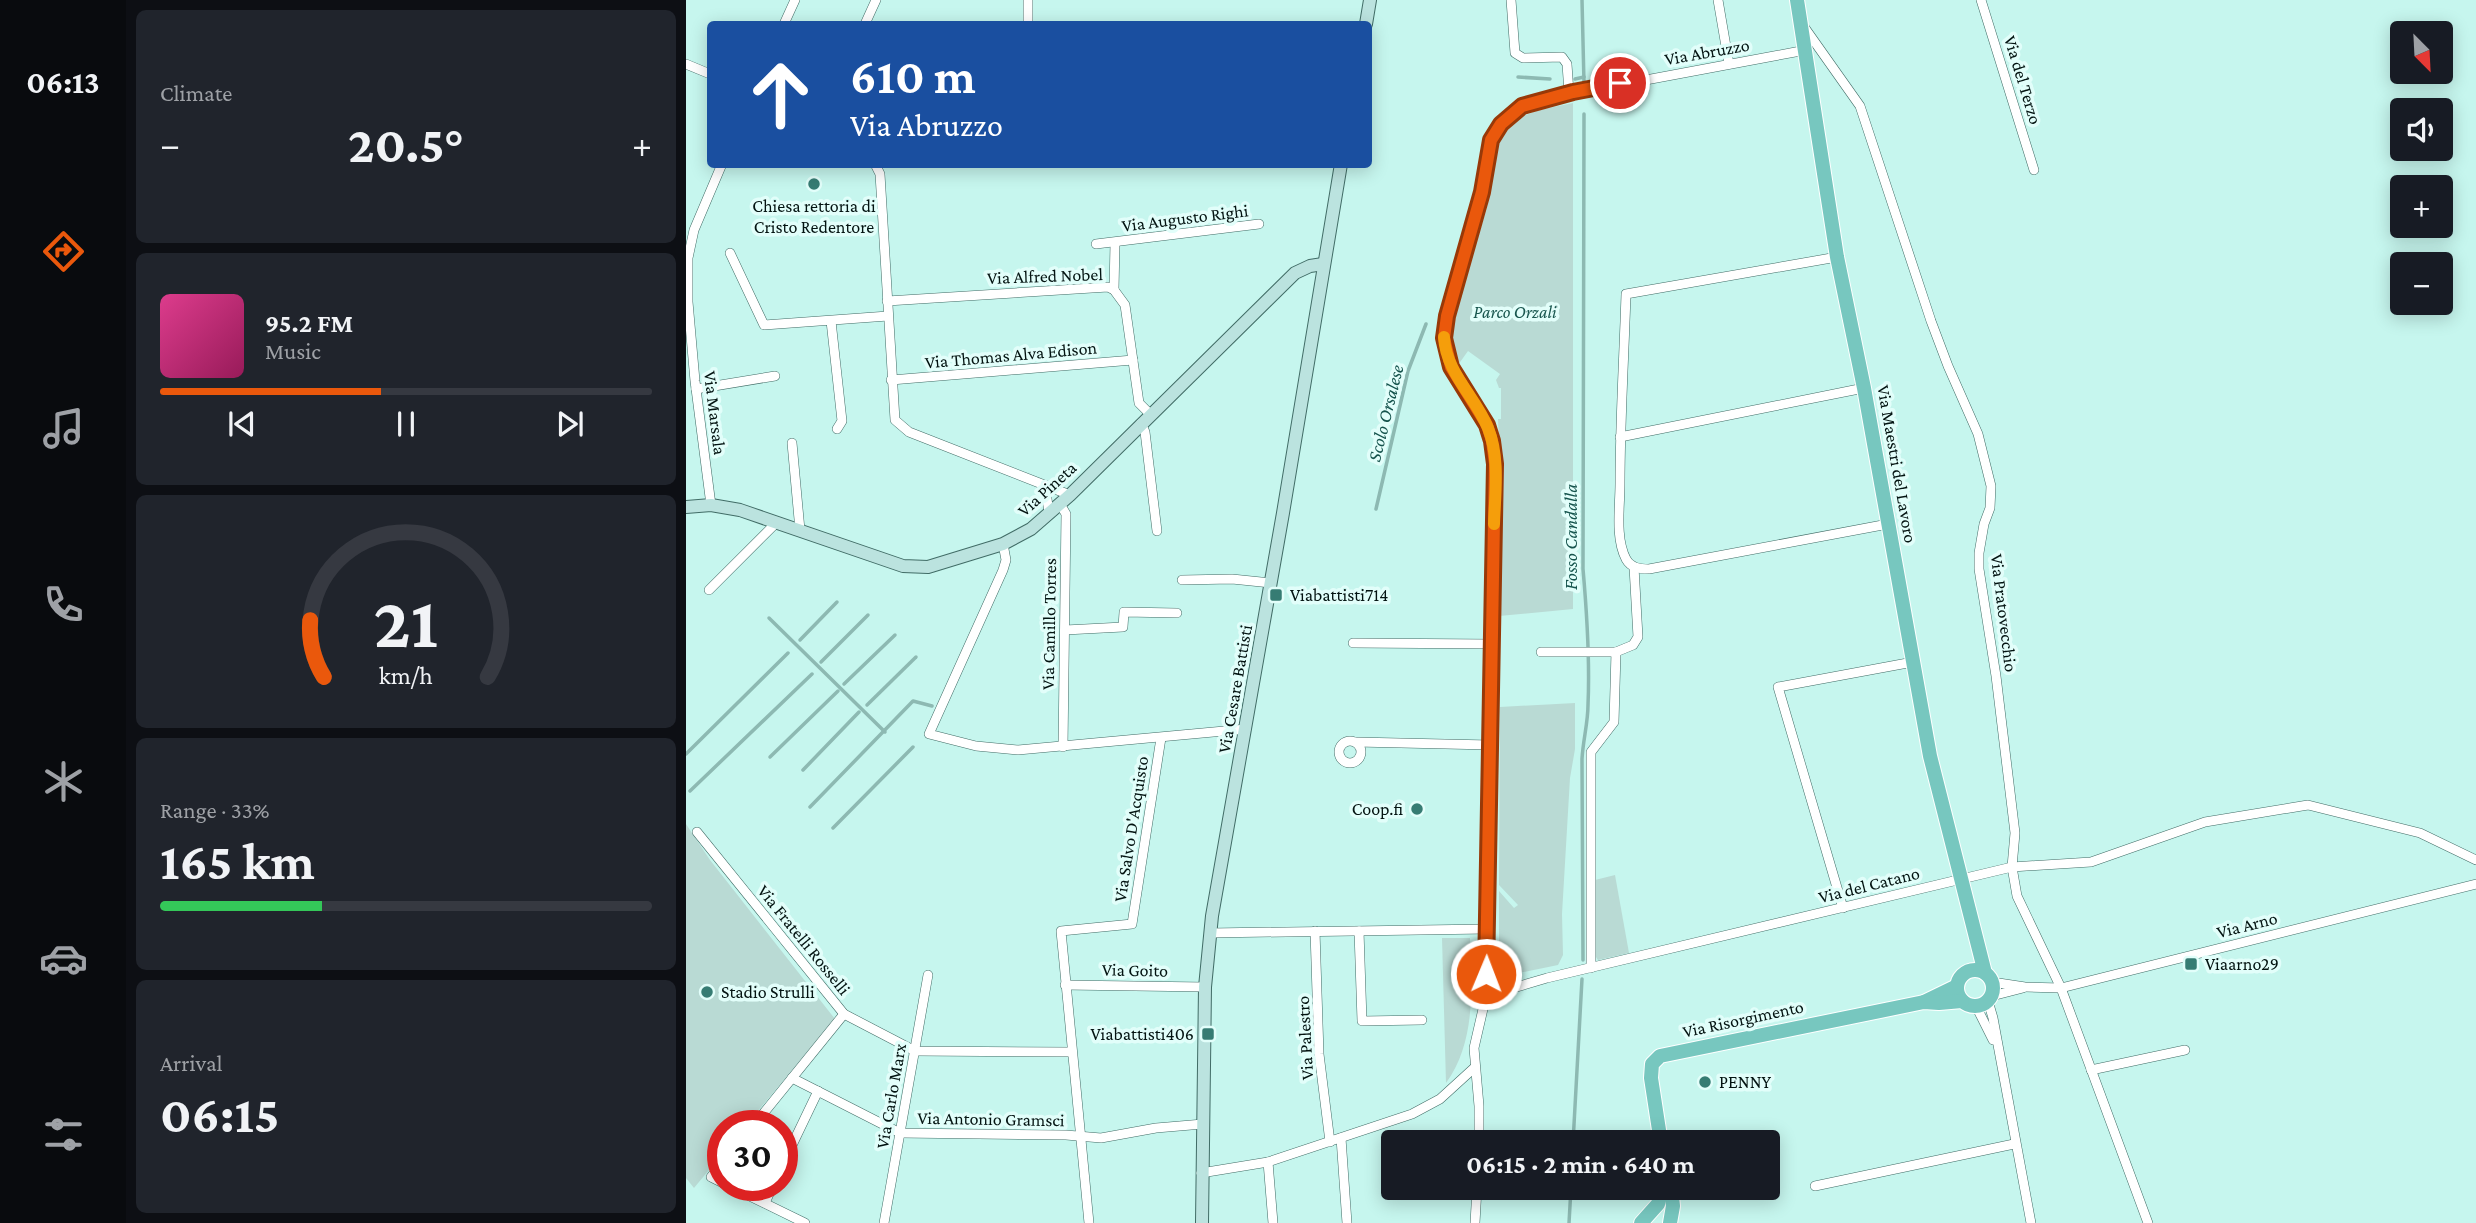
<!DOCTYPE html>
<meta charset="utf-8">
<style>
:root{--surface:#171b24;--page:#20242c;--text:#f1f3f6;--muted:#9ea1a6;--line:#363941;--accent:#ea580c}
body{margin:0;font-family:"Crimson Pro",serif;background:var(--page);color:var(--text);height:100vh;display:flex;flex-direction:column;font-size:26px;white-space:nowrap}
*{box-sizing:border-box;margin:0}
p{font-size:23px;color:var(--muted)}
.icon{flex:none;width:38px;height:38px;fill:none;stroke:currentColor;stroke-width:2;stroke-linecap:round;stroke-linejoin:round}
.map{position:relative;flex:1;overflow:hidden}
.drawer{display:flex;flex-direction:column;gap:10px;padding:10px;background:#0d0f14;width:560px}
.drawer>*{flex:none}
.top-card{position:absolute;left:21px;top:21px;width:665px;height:147px;border-radius:7px;box-shadow:0 4px 18px #0003;background:#1a4fa0;color:#fff;overflow:hidden}
.needle{width:46px;rotate:156deg}
.buttons{position:absolute;left:1704px;top:21px;display:grid;gap:14px}
.buttons a{display:grid;place-items:center;width:63px;height:63px;border-radius:7px;background:var(--surface);box-shadow:0 4px 18px #0003;font-size:35px}
.speed{position:absolute;left:21px;top:1110px;display:flex;gap:14px;font-size:35px;font-weight:700;text-align:center}
.speed>*{display:grid;place-content:center;width:91px;height:91px;border-radius:50%;background:var(--surface);box-shadow:0 4px 18px #0003;line-height:1}
.speed .limit{border:10px solid #d22;background:#fff;color:#111}
.pin{position:absolute;display:grid;place-items:center;width:60px;height:60px;color:#fff;margin:-30px;border:4px solid #fff;border-radius:50%;box-shadow:0 2px 7px #0007}
.me{position:absolute;width:77px;margin:-38px;rotate:1deg;stroke-linejoin:round;filter:drop-shadow(0 0 5px #0008)}
.turn{display:flex;align-items:center;gap:24px;height:147px;padding:0 28px;font-size:32px}
.turn .icon{width:91px;height:91px;stroke-width:2.5}
.turn b{display:block;font-size:49px;line-height:60px}
.big{font-size:52px;font-weight:700;line-height:1.1}
.drawer .tile{flex:1;display:flex;flex-direction:column;justify-content:center;gap:10px;min-width:0;padding:0 24px;border-radius:10px;background:var(--page)}
.drawer .dial{align-items:center;gap:0}
.dial svg{height:182px;overflow:visible;fill:none;stroke:var(--line);stroke-width:7;stroke-linecap:round;text-anchor:middle}
.dial text{fill:var(--text);stroke:none}
.song{display:flex;align-items:center;gap:21px}
.cover{width:84px;height:84px;border-radius:10px;background:linear-gradient(135deg,hsl(330 70% 55%),hsl(330 70% 35%))}
.played{height:7px;border-radius:4px;background:linear-gradient(90deg,var(--accent) 45%,var(--line) 45%)}
.keys{display:flex;justify-content:space-around;direction:ltr}
.heat{display:flex;justify-content:space-between;align-items:center;font-size:38px;direction:ltr}
.charge{height:10px;border-radius:5px;background:linear-gradient(90deg,#34c759 33%,var(--line) 0)}
.trip{position:absolute;left:695px;top:1130px;width:399px;height:70px;border-radius:7px;background:var(--surface);box-shadow:0 4px 18px #0003;font-weight:700;line-height:70px;text-align:center}
main{display:flex;flex:1;min-height:0}
.tabs{display:flex;flex-direction:column;width:126px;justify-content:space-around;align-items:center;background:#090b0e;color:var(--muted)}
.tabs .icon{width:49px;height:49px}
.tabs .current{color:var(--accent)}
.tabs b{font-size:32px;color:var(--text)}
.map>svg:first-child{display:block}
.green{fill:#b9dad4}
.lines{fill:none;stroke-linecap:round;stroke-linejoin:round}
.stream{stroke:#8db9b2;stroke-width:3.5}
.street-casing{stroke:#416c66;stroke-width:10}
.secondary-casing{stroke:#416c66;stroke-width:14}
.primary-casing{stroke:#fff;stroke-width:16}
.street{stroke:#fff;stroke-width:9}
.secondary{stroke:#bbe3df;stroke-width:12}
.primary{stroke:#77c7bf;stroke-width:14}
.route-casing{stroke:#983908;stroke-width:18}
.route{stroke:#ea580c;stroke-width:12}
.slow{stroke:#f59e0b;stroke-width:12}
.poi-dot{fill:#367c73;stroke:#e2fefa;stroke-width:2.5}
.labels{text-anchor:middle;stroke-width:7;stroke-linejoin:round;paint-order:stroke}
.street-label{font-size:18px;fill:#031311;stroke:#e2fefa}
.poi-label{font-size:18px;fill:#031311;stroke:#e2fefa;text-anchor:start}
.park-label{font-size:18px;font-style:italic;fill:#19574f;stroke:#e2fefa}
.water-label{font-size:19px;font-style:italic;fill:#16544d;stroke:#e2fefa}
</style>
<main>
<nav class="tabs">
<b>06:13</b>
<svg class="icon current" aria-label="directions" viewBox="0 0 24 24"><path d="M12 3l9 9-9 9-9-9zM9 14v-3h6M13 9l2 2-2 2"/></svg>
<svg class="icon" aria-label="music" viewBox="0 0 24 24"><path d="M9 18V5l10-2v13"/><circle cx="6" cy="18" r="3"/><circle cx="16" cy="16" r="3"/></svg>
<svg class="icon" aria-label="phone" viewBox="0 0 24 24"><path d="M5 4h4l2 5-3 2q2 4 5 5l2-3 5 2v4C11 20 4 13 5 4z"/></svg>
<svg class="icon" aria-label="climate" viewBox="0 0 24 24"><path d="M12 3v18M4 7l16 10M4 17L20 7"/></svg>
<svg class="icon" aria-label="car" viewBox="0 0 24 24"><path d="M5 17H2v-5l4-1 3-4h7l3 4 3 1v5h-3M9 17h6M6 11h13"/><circle cx="7" cy="17" r="2"/><circle cx="17" cy="17" r="2"/></svg>
<svg class="icon" aria-label="filters" viewBox="0 0 24 24"><path d="M4 7h16M4 17h16"/><circle cx="9" cy="7" r="2"/><circle cx="15" cy="17" r="2"/></svg>
</nav>
<section class="drawer">
<div class="tile"><p>Climate</p>
<div class="heat"><a>−</a><b class="big">20.5°</b><a>+</a></div>
</div>
<div class="tile">
<div class="song"><i class="cover"></i><div><b>95.2 FM</b><p>Music</p></div></div>
<div class="played"></div>
<div class="keys"><svg class="icon" aria-label="previous" viewBox="0 0 24 24"><path d="M18 5L8 12l10 7zM5 5v14"/></svg><svg class="icon" aria-label="pause" viewBox="0 0 24 24"><path d="M8 5v14M16 5v14"/></svg><svg class="icon" aria-label="next" viewBox="0 0 24 24"><path d="M6 5l10 7-10 7zM19 5v14"/></svg></div>
</div>
<div class="tile dial"><svg viewBox="0 0 100 80">
<path d="M14 69A42 42 0 1 1 86 69"/>
<path d="M14 69A42 42 0 0 1 8 44" stroke="#ea580c"/>
<text x="50" y="56" font-size="32" font-weight="700">21</text>
<text x="50" y="72" font-size="11">km/h</text>
</svg></div>
<div class="tile"><p>Range · 33%</p><b class="big">165 km</b><div class="charge"></div></div>
<div class="tile"><p>Arrival</p><b class="big">06:15</b></div>
</section>
<div class="map">
<svg width="1790" height="1223" viewBox="0 0 1790 1223">
<rect width="100%" height="100%" fill="#c6f6ee"/>
<g class="green">
<path d="M887,103v506l-74,7 2,-127 -3,-70h3v-31h-2l-3,-8 4,-6 -32,-23 -10,14 -6,-17 -1,-24 36,-116 10,-64 11,-17 13,-10 18,-7z"/>
<path d="M889,703v46l-5,29 -8,136 1,41 -5,10 -54,11 -4,-3 -1,-4v-78l15,17 4,-3 -19,-20 1,-178z"/>
<path d="M0,824l24,36 125,159 -89,106h-23v28l-29,35 -8,-10z"/>
<path d="M929,875l14,78 -31,7 -2,-3 -1,-77z"/>
<path d="M756,938h28c2,49 6,104 -24,145z"/>
</g>
<g class="lines">
<g class="stream">
<path d="M896,0l2,83"/>
<path d="M832,77l32,2"/>
<path d="M889,79l9,-2"/>
<path d="M690,509l32,-138 18,-47"/>
<path d="M83,618l116,114"/>
<path d="M114,640l37,-38"/>
<path d="M135,662l47,-47"/>
<path d="M158,684l51,-49"/>
<path d="M181,705l49,-48"/>
<path d="M0,754l102,-101"/>
<path d="M84,757l68,-66"/>
<path d="M117,770l56,-58"/>
<path d="M4,791l122,-117"/>
<path d="M124,807l103,-106 19,5"/>
<path d="M147,828l80,-81"/>
<path d="M897,960l-1,-201c1,-19 6,-36 6,-54 2,-46 -1,-91 -5,-136l1,-455"/>
<path d="M887,1143l9,-164"/>
<path d="M883,1223l2,-35"/>
</g>
<g class="street-casing">
<g id="street">
<path d="M342,0v24"/>
<path d="M825,0l4,53 8,5 39,-1 5,7 2,29"/>
<path d="M1032,0l11,64"/>
<path d="M1295,0l53,170"/>
<path d="M98,24l11,-24"/>
<path d="M179,24l11,-24"/>
<path d="M1116,24l58,82 71,215 17,45 30,68 13,52 -1,22 -6,16 -5,29v16l17,107 19,157 -3,34 5,29 44,92 87,235"/>
<path d="M0,64l24,10"/>
<path d="M189,164l5,10 15,246 14,12 161,63"/>
<path d="M410,244l163,-20"/>
<path d="M44,253l34,72 124,-9"/>
<path d="M1151,257l-211,37c-2,64 -6,127 -6,190 0,23 -5,54 6,75 5,9 14,10 23,10l239,-45"/>
<path d="M428,290l1,-47"/>
<path d="M201,301l221,-14 6,3 11,15 14,98 11,11"/>
<path d="M145,321l11,100 -5,8"/>
<path d="M205,380l242,-20"/>
<path d="M10,389l79,-13"/>
<path d="M455,423l4,9 12,99"/>
<path d="M934,437l244,-49"/>
<path d="M106,443l8,87"/>
<path d="M359,485l4,28"/>
<path d="M374,504l6,10 -3,233"/>
<path d="M25,505l-16,-124 -7,-79v-44l6,-28 28,-66"/>
<path d="M317,544l3,16 -3,10 -74,164 47,12 42,4 228,-21"/>
<path d="M496,580l50,-1 39,4"/>
<path d="M23,590l67,-67"/>
<path d="M379,630l58,-3 1,-15 53,1"/>
<path d="M667,643l139,1"/>
<path d="M855,652h75"/>
<circle cx="664" cy="752" r="11"/>
<path d="M670,742l134,3"/>
<path d="M11,832l147,182 71,37 157,1"/>
<path d="M1157,908l-65,-221 135,-25"/>
<path d="M629,931l4,123 11,88"/>
<path d="M673,931l3,90 60,-1"/>
<path d="M524,933l277,-4"/>
<path d="M905,968v-216l23,-30 2,-70 17,-7 5,-8 -4,-70"/>
<path d="M1306,982l33,5 36,1 415,-104"/>
<path d="M379,985l140,2"/>
<path d="M800,996l61,-18 465,-111 79,-5 114,-40 103,-17 112,28 56,27"/>
<path d="M1306,996l31,-8"/>
<path d="M1302,1001l5,17 38,205"/>
<path d="M1290,1006l17,34"/>
<path d="M1405,1070l94,-20"/>
<path d="M106,1078l108,55 166,2 35,3 55,-10 47,-4"/>
<path d="M68,1125l90,-111"/>
<path d="M655,1138l6,85"/>
<path d="M793,1143v-37l-5,-58 12,-52 9,-532 -2,-18 -6,-21 -39,-66 -4,-28 38,-139 9,-52 10,-16 14,-14 24,-10 267,-50"/>
<path d="M582,1162l5,61"/>
<path d="M37,1163l-12,14 12,6"/>
<path d="M96,1166l36,-75"/>
<path d="M515,1173l67,-11 144,-48 28,-15 34,-31"/>
<path d="M41,1185l78,38"/>
<path d="M1129,1186l199,-42"/>
<path d="M79,1203l8,-18"/>
<path d="M198,1223l44,-248"/>
<path d="M403,1223l-28,-292 71,-7 29,-186"/>
<path d="M789,1223l2,-35"/>
</g>
</g>
<g class="secondary-casing">
<g id="secondary">
<path d="M680,24l4,-24"/>
<path d="M0,507l25,-2 29,5 163,56 25,1 75,-23 28,-15 39,-34 225,-222 15,-7 13,-2"/>
<path d="M516,1223l3,-236 7,-71 71,-403 58,-349"/>
</g>
</g>
<g class="primary-casing">
<g id="primary">
<path d="M1111,0l40,257 27,131 66,368 55,217"/>
<circle cx="1289" cy="988" r="18"/>
<path d="M1238,1002l33,-16"/>
<path d="M975,1143l-10,-65 1,-14 8,-8 264,-54 15,1 23,-2"/>
<path d="M955,1223l17,-19 4,-16"/>
<path d="M984,1223l3,-17 -2,-18"/>
</g>
</g>
<use href="#street" class="street"/>
<use href="#secondary" class="secondary"/>
<use href="#primary" class="primary"/>
</g>
<g class="lines">
<g class="route-casing">
<path id="route" d="M800,974l9,-510 -3,-23 -5,-16 -36,-58 -7,-29 3,-22 35,-124 9,-52 10,-16 21,-18 51,-14 47,-9"/>
</g>
<use href="#route" class="route"/>
<path class="slow" d="M758,337c2,36 31,59 44,91 12,30 7,65 6,96"/>
</g>
<g class="poi-dot">
<circle cx="128" cy="184" r="7"/>
<rect x="583" y="588" width="14" height="14" rx="3.5"/>
<circle cx="731" cy="809" r="7"/>
<rect x="1498" y="957" width="14" height="14" rx="3.5"/>
<circle cx="21" cy="992" r="7"/>
<rect x="515" y="1027" width="14" height="14" rx="3.5"/>
<circle cx="1019" cy="1082" r="7"/>
</g>
<g class="labels">
<g class="street-label">
<text transform="translate(1021 52) rotate(-10)" y="6">Via Abruzzo</text>
<text transform="translate(1337 80) rotate(73)" y="6">Via del Terzo</text>
<text transform="translate(499 218) rotate(-7)" y="6">Via Augusto Righi</text>
<text transform="translate(359 276) rotate(-2)" y="6">Via Alfred Nobel</text>
<text transform="translate(325 355) rotate(-5)" y="6">Via Thomas Alva Edison</text>
<text transform="translate(29 413) rotate(83)" y="6">Via Marsala</text>
<text transform="translate(1211 464) rotate(80)" y="6">Via Maestri del Lavoro</text>
<text transform="translate(361 489) rotate(-42)" y="6">Via Pineta</text>
<text transform="translate(1318 613) rotate(83)" y="6">Via Pratovecchio</text>
<text transform="translate(363 624) rotate(-89)" y="6">Via Camillo Torres</text>
<text transform="translate(549 689) rotate(-80)" y="6">Via Cesare Battisti</text>
<text transform="translate(445 829) rotate(-81)" y="6">Via Salvo D'Acquisto</text>
<text transform="translate(1183 885) rotate(-14)" y="6">Via del Catano</text>
<text transform="translate(1561 925) rotate(-14)" y="6">Via Arno</text>
<text transform="translate(118 940) rotate(51)" y="6">Via Fratelli Rosselli</text>
<text transform="translate(449 970) rotate(1)" y="6">Via Goito</text>
<text transform="translate(1057 1019) rotate(-12)" y="6">Via Risorgimento</text>
<text transform="translate(619 1038) rotate(-93)" y="6">Via Palestro</text>
<text transform="translate(205 1096) rotate(-80)" y="6">Via Carlo Marx</text>
<text transform="translate(305 1119) rotate(1)" y="6">Via Antonio Gramsci</text>
</g>
<g class="poi-label">
<text x="128" y="212" text-anchor="middle">Chiesa rettoria di<tspan x="128" dy="21">Cristo Redentore</tspan></text>
<text x="604" y="601">Viabattisti714</text>
<text x="717" y="815" text-anchor="end">Coop.fi</text>
<text x="1519" y="970">Viaarno29</text>
<text x="35" y="998">Stadio Strulli</text>
<text x="508" y="1040" text-anchor="end">Viabattisti406</text>
<text x="1033" y="1088">PENNY</text>
</g>
<g class="park-label">
<text x="829" y="318">Parco Orzali</text>
</g>
<g class="water-label">
<text transform="translate(699 413) rotate(-76)" y="7">Scolo Orsalese</text>
<text transform="translate(884 537) rotate(-90)" y="7">Fosso Candalla</text>
</g>
</g>
</svg>
<div class="buttons">
<a><svg class="needle" viewBox="-14 -14 28 28"><path d="M0-13l5 13h-10z" fill="#e53935"/><path d="M0 13l5-13h-10z" fill="#9ea1a6"/></svg></a>
<a><svg class="icon" aria-label="sound" viewBox="0 0 24 24"><path d="M4 9h4l5-4v14l-5-4H4zM17 9q2 3 0 6"/></svg></a>
<a>+</a>
<a>−</a>
</div>
<div class="speed"><div class="limit">30</div></div>
<div class="pin" style="left:934px;top:83px;background:#d93025"><svg class="icon" aria-label="arrive" viewBox="0 0 24 24"><path d="M6 21V4h12l-3 4 3 4H6"/></svg></div>
<svg class="me" style="left:800px;top:974px" viewBox="-20 -20 40 40"><circle r="17" fill="#ea580c" stroke="#fff" stroke-width="3"/><path d="M0-11L8 9 0 5-8 9z" fill="#fff"/></svg>
<div class="trip">06:15 · 2 min · 640 m</div>
<div class="top-card">
<div class="turn"><svg class="icon" aria-label="ahead" viewBox="0 0 24 24"><path d="M12 20V5M6 11l6-6 6 6"/></svg><div><b>610 m</b>Via Abruzzo</div></div>
</div>
</div>
</main>
